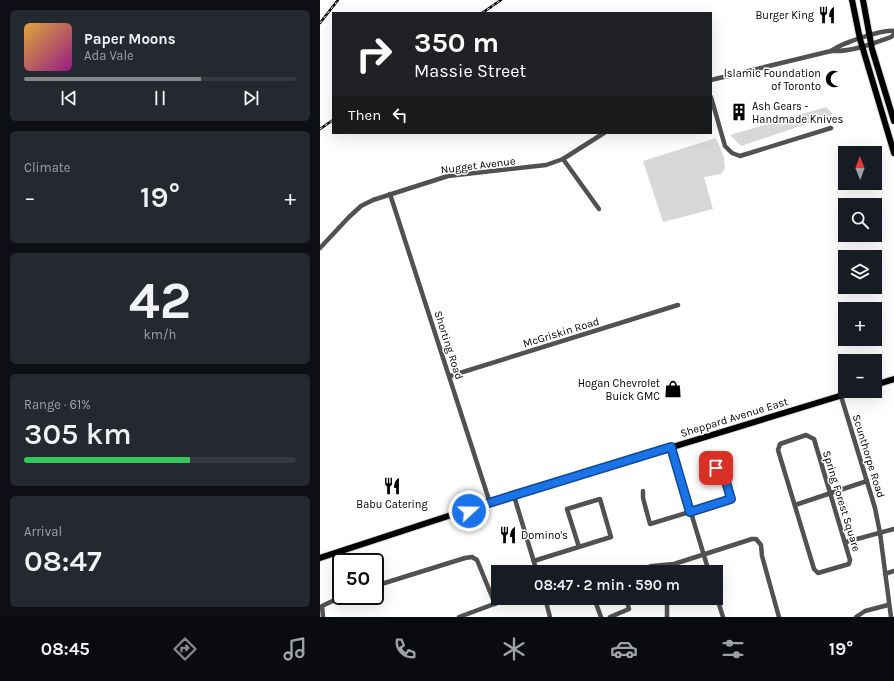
<!DOCTYPE html>
<meta charset="utf-8">
<style>
:root{--surface:#171b24;--page:#242831;--text:#f1f3f6;--muted:#9ea1a6;--line:#363941;--accent:#858687}
body{margin:0;font-family:Karla,sans-serif;background:var(--page);color:var(--text);height:100vh;display:flex;flex-direction:column;font-size:15px;white-space:nowrap}
*{box-sizing:border-box;margin:0}
p{font-size:13px;color:var(--muted)}
.icon{flex:none;width:22px;height:22px;fill:none;stroke:currentColor;stroke-width:2;stroke-linecap:round;stroke-linejoin:round}
.map{position:relative;flex:1;overflow:hidden}
.sheet{display:flex;flex-direction:column;gap:10px;padding:10px;background:#0d0f14;width:320px}
.sheet>*{flex:none}
.guide{position:absolute;left:12px;top:12px;width:380px;height:122px;border-radius:0px;box-shadow:0 4px 16px #0002;background:#202124;color:#fff;overflow:hidden}
.needle{width:26px;rotate:359deg}
.controls{position:absolute;left:518px;top:146px;display:grid;gap:8px}
.controls a{display:grid;place-items:center;width:44px;height:44px;border-radius:0px;background:var(--surface);box-shadow:0 4px 16px #0002;font-size:20px}
.speed{position:absolute;left:12px;top:553px;display:flex;gap:8px;font-size:20px;font-weight:700;text-align:center}
.speed>*{display:grid;place-content:center;width:52px;height:52px;border-radius:50%;background:var(--surface);box-shadow:0 4px 16px #0002;line-height:1}
.speed .limit{border:2px solid #111;border-radius:6px;background:#fff;color:#111}
.pin{position:absolute;display:grid;place-items:center;width:34px;height:34px;color:#fff;margin:-17px;border-radius:8px;box-shadow:0 2px 6px #0006}
.me{position:absolute;width:44px;margin:-22px;rotate:69deg;stroke-linejoin:round;filter:drop-shadow(0 0 3px #0008)}
.turn{display:flex;align-items:center;gap:14px;height:84px;padding:0 16px;font-size:18px}
.turn .icon{width:52px;height:52px;stroke-width:2.5}
.turn b{display:block;font-size:28px;line-height:34px}
.then{display:flex;align-items:center;height:38px;padding:0 16px;background:#0003;gap:8px;font-size:15px}
.big{font-size:30px;font-weight:600;line-height:1.1}
.sheet .tile{flex:1;display:flex;flex-direction:column;justify-content:center;gap:6px;min-width:0;padding:0 14px;border-radius:6px;background:var(--page)}
.sheet .dial{align-items:center;gap:0}
.dial b{font-size:52px;line-height:1}
.song{display:flex;align-items:center;gap:12px}
.cover{width:48px;height:48px;border-radius:6px;background:linear-gradient(135deg,hsl(40 70% 55%),hsl(310 70% 35%))}
.played{height:4px;border-radius:2px;background:linear-gradient(90deg,var(--accent) 65%,var(--line) 65%)}
.keys{display:flex;justify-content:space-around;direction:ltr}
.heat{display:flex;justify-content:space-between;align-items:center;font-size:22px;direction:ltr}
.charge{height:6px;border-radius:3px;background:linear-gradient(90deg,#34c759 61%,var(--line) 0)}
.trip{position:absolute;left:171px;top:565px;width:232px;height:40px;border-radius:0px;background:var(--surface);box-shadow:0 4px 16px #0002;font-weight:600;line-height:40px;text-align:center}
.tab-bar{display:flex;height:64px;justify-content:space-around;align-items:center;background:#090b0e;color:var(--muted)}
.tab-bar .icon{width:28px;height:28px}
.tab-bar .on{color:var(--accent)}
.tab-bar b{font-size:18px;color:var(--text)}
main{display:flex;flex:1;min-height:0}
.map>svg:first-child{display:block}
.green{fill:#d8d8d8}
.lines{fill:none;stroke-linecap:round;stroke-linejoin:round}
.major-casing{stroke:#dbdbdb;stroke-width:8}
.minor{stroke:#515151;stroke-width:4.5}
.major{stroke:#000;stroke-width:6}
.rail-casing{stroke:#000;stroke-width:2.5}
.rail{stroke:#fff;stroke-width:1;stroke-dasharray:3;stroke-linecap:butt}
.route-casing{stroke:#114b97;stroke-width:10}
.route{stroke:#1a73e8;stroke-width:7}
.labels{text-anchor:middle;stroke-width:3;stroke-linejoin:round;paint-order:stroke}
.poi-label{font-size:11px;fill:#000;stroke:#fff;text-anchor:end}
.street-label{font-size:11px;fill:#000;stroke:#fff}
</style>
<main>
<section class="sheet">
<div class="tile">
<div class="song"><i class="cover"></i><div><b>Paper Moons</b><p>Ada Vale</p></div></div>
<div class="played"></div>
<div class="keys"><svg class="icon" aria-label="previous" viewBox="0 0 24 24"><path d="M18 5L8 12l10 7zM5 5v14"/></svg><svg class="icon" aria-label="pause" viewBox="0 0 24 24"><path d="M8 5v14M16 5v14"/></svg><svg class="icon" aria-label="next" viewBox="0 0 24 24"><path d="M6 5l10 7-10 7zM19 5v14"/></svg></div>
</div>
<div class="tile"><p>Climate</p>
<div class="heat"><a>−</a><b class="big">19°</b><a>+</a></div>
</div>
<div class="tile dial"><b>42</b><p>km/h</p></div>
<div class="tile"><p>Range · 61%</p><b class="big">305 km</b><div class="charge"></div></div>
<div class="tile"><p>Arrival</p><b class="big">08:47</b></div>
</section>
<div class="map">
<svg width="574" height="617" viewBox="0 0 574 617">
<rect width="100%" height="100%" fill="#fff"/>
<g class="green">
<path d="M506,107l6,6 -1,3 -90,30 -11,-11z"/>
<path d="M396,138l8,19 1,11 -4,6 -17,3 9,32 -50,13 -20,-61z"/>
</g>
<g class="lines">
<g class="major-casing">
<g id="major">
<path d="M532,0l8,39 34,114"/>
<path d="M543,0l9,49 22,72"/>
<path d="M555,385l19,-6"/>
<path d="M0,558l159,-52 377,-115"/>
</g>
</g>
<g class="minor">
<path d="M511,51c9,-7 51,-22 63,-20"/>
<path d="M391,80l120,-29c20,1 41,-7 60,-14l3,-3"/>
<path d="M391,97l14,49 7,7 8,3 91,-28"/>
<path d="M243,159l36,50"/>
<path d="M70,194l100,309"/>
<path d="M0,248l29,-31 12,-11 12,-6 75,-24 98,-11 17,-6 41,-26"/>
<path d="M130,376l228,-71"/>
<path d="M521,396l34,112 5,25 11,84"/>
<path d="M486,435l8,4 36,121 -1,4 -31,9 -4,-4 -36,-119 2,-6z"/>
<path d="M351,447l38,125"/>
<path d="M323,491v7l7,26 79,-24 2,-4 -6,-18 -9,-10"/>
<path d="M194,496l23,76"/>
<path d="M475,505l72,-24"/>
<path d="M526,542l48,-13"/>
<path d="M214,561l6,-2 71,-22 -11,-38 -33,10 12,38"/>
<path d="M313,572l19,-6 22,-2 78,-25h4l5,6 1,11 17,61"/>
<path d="M565,574l9,-3"/>
<path d="M55,586l90,-28 7,-1 5,3 18,44"/>
<path d="M396,595l7,22"/>
<path d="M225,598l5,19"/>
<path d="M274,598l7,19"/>
<path d="M3,617l-1,-11 21,-10"/>
<path d="M139,617l51,-19"/>
<path d="M290,617l19,-8 -3,-11"/>
<path d="M347,617v-19"/>
<path d="M536,617l9,-6 23,-6"/>
</g>
<use href="#major" class="major"/>
<g class="rail-casing">
<g id="rail">
<path d="M162,13l19,-13"/>
<path d="M0,23l18,-23"/>
<path d="M0,129l13,-9"/>
</g>
</g>
<use href="#rail" class="rail"/>
</g>
<g class="lines">
<g class="route-casing">
<path id="route" d="M149,511l10,-5 192,-59 19,65 41,-13 -6,-21 -9,-10"/>
</g>
<use href="#route" class="route"/>
</g>
<defs>
<g id="restaurant-bare" transform="scale(1.38)"><path d="M-5-6h1v4h1v-4h1v4h1v-4h1v5L-1.5 .5V6h-2V.5L-5-1ZM5-6V6H3V1.5H1.5Q1.5-4 5-6Z" fill="#000" stroke="#fff" stroke-width="2.5" paint-order="stroke"/></g>
<g id="mosque-bare" transform="scale(1.38)"><path d="M3.5-4.9A6 6 0 1 0 3.5 4.9A5 5 0 1 1 3.5-4.9Z" fill="#000" stroke="#fff" stroke-width="2.5" paint-order="stroke"/></g>
<g id="building-bare" transform="scale(1.38)"><path d="M-4-6H4V6H1V3H-1V6H-4ZM-2.5-4.3h1.7v1.8h-1.7ZM.8-4.3h1.7v1.8H.8ZM-2.5-1h1.7V.8h-1.7ZM.8-1h1.7V.8H.8Z" fill="#000" stroke="#fff" stroke-width="2.5" paint-order="stroke"/></g>
<g id="shop-bare" transform="scale(1.38)"><path d="M-5-2.5h2.3a2.7 3.5 0 0 1 5.4 0H5L5.5 6h-11ZM-1.5-2.5h3a1.5 2.3 0 0 0-3 0Z" fill="#000" stroke="#fff" stroke-width="2.5" paint-order="stroke"/></g>
</defs>
<g fill-rule="evenodd">
<use href="#restaurant-bare" x="507" y="15"/>
<use href="#mosque-bare" x="514" y="79"/>
<use href="#building-bare" x="419" y="112"/>
<use href="#shop-bare" x="353" y="389"/>
<use href="#restaurant-bare" x="72" y="486"/>
<use href="#restaurant-bare" x="188" y="535"/>
</g>
<g class="labels">
<g class="poi-label">
<text x="494" y="19">Burger King</text>
<text x="501" y="77">Islamic Foundation<tspan x="501" dy="13">of Toronto</tspan></text>
<text x="432" y="110" text-anchor="start">Ash Gears -<tspan x="432" dy="13">Handmade Knives</tspan></text>
<text x="340" y="387">Hogan Chevrolet<tspan x="340" dy="13">Buick GMC</tspan></text>
<text x="72" y="508" text-anchor="middle">Babu Catering</text>
<text x="201" y="539" text-anchor="start">Domino's</text>
</g>
<g class="street-label">
<text transform="translate(158 165) rotate(-7)" y="4">Nugget Avenue</text>
<text transform="translate(241 332) rotate(-17)" y="4">McGriskin Road</text>
<text transform="translate(129 345) rotate(72)" y="4">Shorting Road</text>
<text transform="translate(414 417) rotate(-17)" y="4">Sheppard Avenue East</text>
<text transform="translate(549 456) rotate(73)" y="4">Scunthorpe Road</text>
<text transform="translate(522 501) rotate(73)" y="4">Spring Forest Square</text>
</g>
</g>
</svg>
<div class="controls">
<a><svg class="needle" viewBox="-14 -14 28 28"><path d="M0-13l5 13h-10z" fill="#e53935"/><path d="M0 13l5-13h-10z" fill="#9ea1a6"/></svg></a>
<a><svg class="icon" aria-label="search" viewBox="0 0 24 24"><circle cx="10" cy="10" r="6"/><path d="M15 15l6 6"/></svg></a>
<a><svg class="icon" aria-label="layers" viewBox="0 0 24 24"><path d="M12 4l9 5-9 5-9-5zM3 14l9 5 9-5"/></svg></a>
<a>+</a>
<a>−</a>
</div>
<div class="speed"><div class="limit">50</div></div>
<div class="pin" style="left:396px;top:468px;background:#d93025"><svg class="icon" aria-label="arrive" viewBox="0 0 24 24"><path d="M6 21V4h12l-3 4 3 4H6"/></svg></div>
<svg class="me" style="left:149px;top:511px" viewBox="-20 -20 40 40"><circle r="17" fill="#1a73e8" stroke="#fff" stroke-width="3"/><path d="M0-11L8 9 0 5-8 9z" fill="#fff"/></svg>
<div class="trip">08:47 · 2 min · 590 m</div>
<div class="guide">
<div class="turn"><svg class="icon" aria-label="right" viewBox="0 0 24 24"><path d="M7 20v-9h11M14 6l5 5-5 5"/></svg><div><b>350 m</b>Massie Street</div></div>
<div class="then">Then<svg class="icon" aria-label="left" viewBox="0 0 24 24"><path d="M17 20v-9H6M10 6l-5 5 5 5"/></svg></div>
</div>
</div>
</main>
<nav class="tab-bar">
<b>08:45</b>
<svg class="icon on" aria-label="directions" viewBox="0 0 24 24"><path d="M12 3l9 9-9 9-9-9zM9 14v-3h6M13 9l2 2-2 2"/></svg>
<svg class="icon" aria-label="music" viewBox="0 0 24 24"><path d="M9 18V5l10-2v13"/><circle cx="6" cy="18" r="3"/><circle cx="16" cy="16" r="3"/></svg>
<svg class="icon" aria-label="phone" viewBox="0 0 24 24"><path d="M5 4h4l2 5-3 2q2 4 5 5l2-3 5 2v4C11 20 4 13 5 4z"/></svg>
<svg class="icon" aria-label="climate" viewBox="0 0 24 24"><path d="M12 3v18M4 7l16 10M4 17L20 7"/></svg>
<svg class="icon" aria-label="car" viewBox="0 0 24 24"><path d="M5 17H2v-5l4-1 3-4h7l3 4 3 1v5h-3M9 17h6M6 11h13"/><circle cx="7" cy="17" r="2"/><circle cx="17" cy="17" r="2"/></svg>
<svg class="icon" aria-label="filters" viewBox="0 0 24 24"><path d="M4 7h16M4 17h16"/><circle cx="9" cy="7" r="2"/><circle cx="15" cy="17" r="2"/></svg>
<b>19°</b>
</nav>
